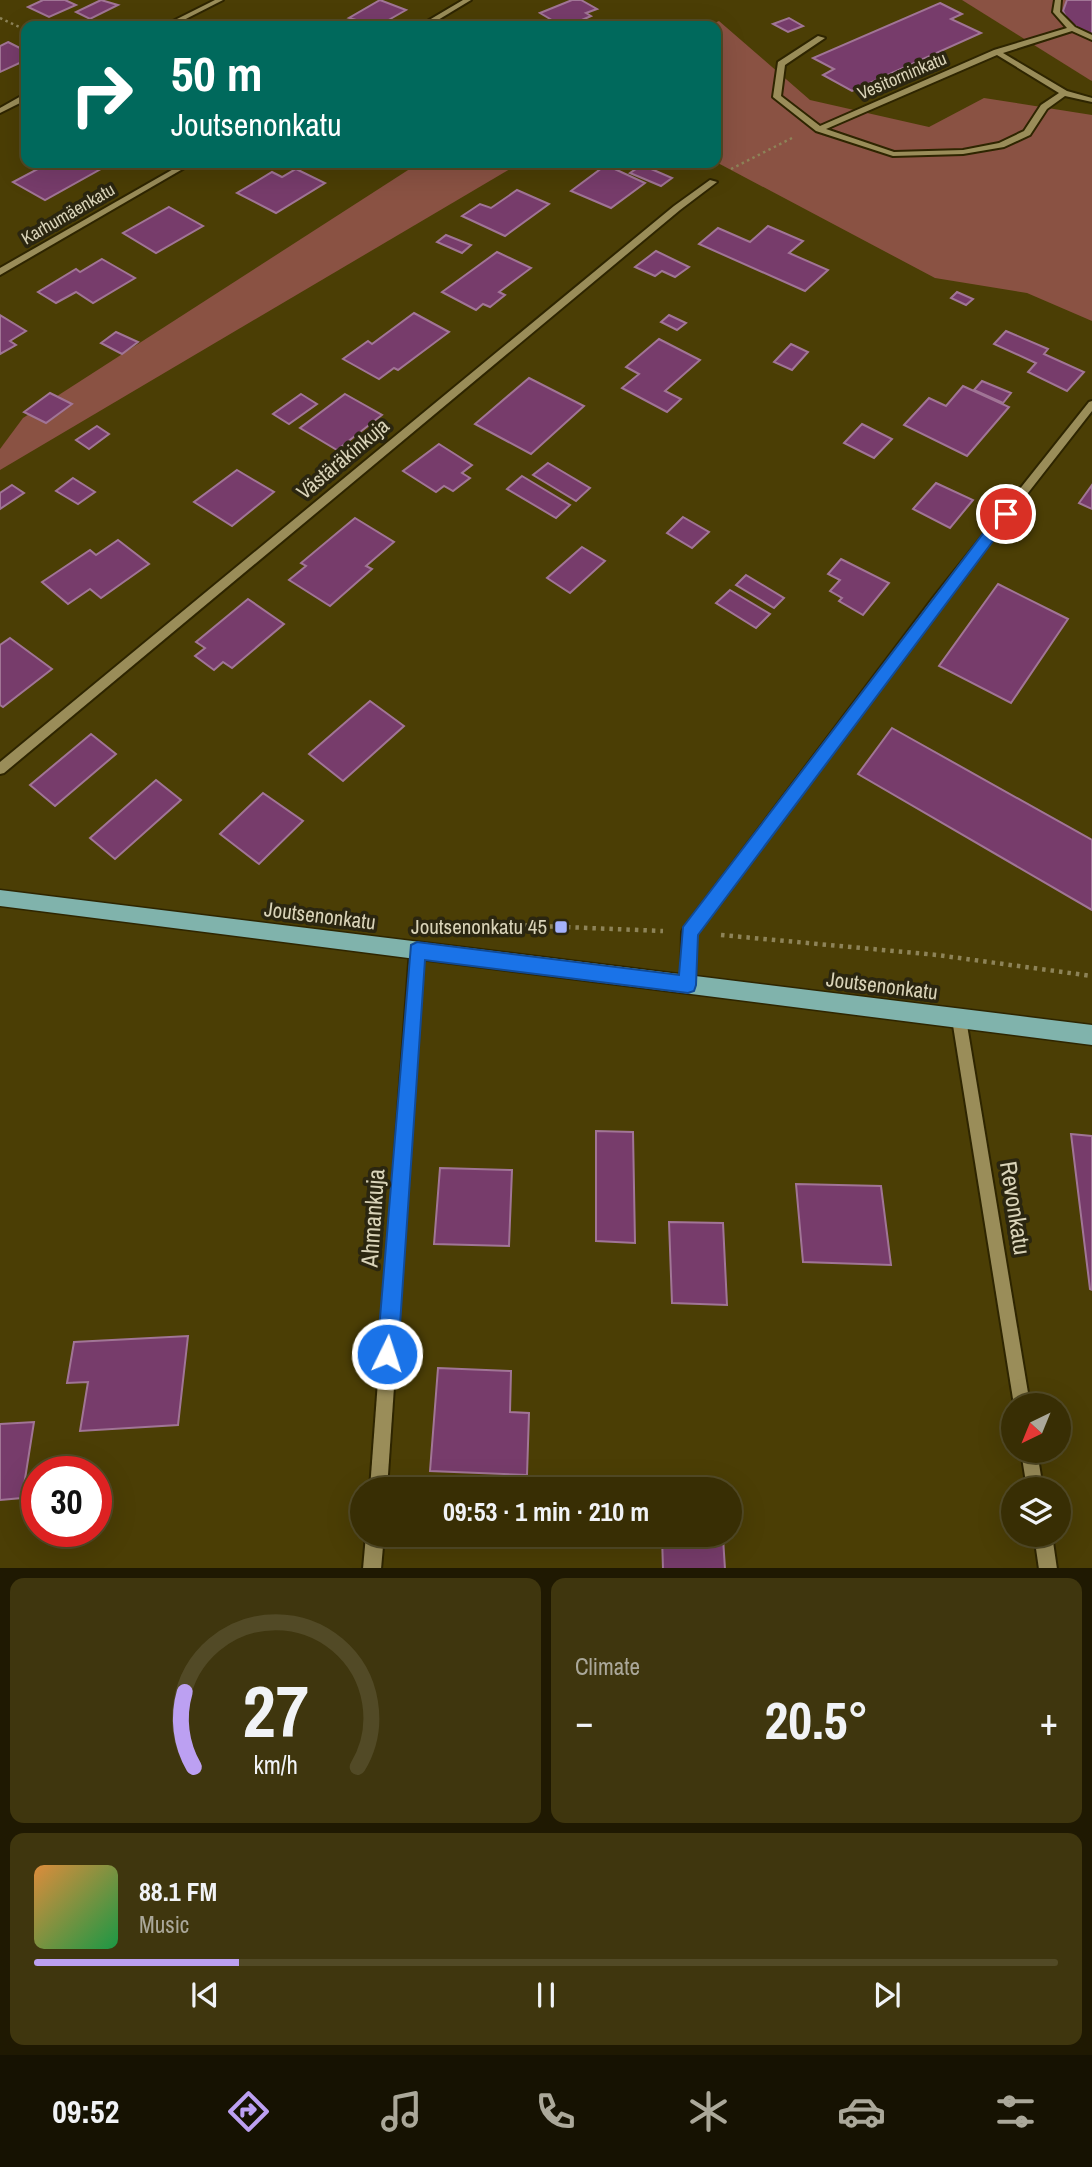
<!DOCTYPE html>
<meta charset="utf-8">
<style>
:root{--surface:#382e04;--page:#3f360e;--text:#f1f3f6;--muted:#aba89a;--line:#524a26;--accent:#bca0f2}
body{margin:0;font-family:"Archivo Narrow",sans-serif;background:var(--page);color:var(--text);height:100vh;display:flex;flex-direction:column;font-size:26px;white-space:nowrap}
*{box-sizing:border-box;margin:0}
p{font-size:23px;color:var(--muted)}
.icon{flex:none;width:38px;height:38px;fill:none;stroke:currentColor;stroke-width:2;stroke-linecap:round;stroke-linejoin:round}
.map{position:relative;height:1568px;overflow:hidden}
.panel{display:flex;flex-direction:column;gap:10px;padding:10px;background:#1f1902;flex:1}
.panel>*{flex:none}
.top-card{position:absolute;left:21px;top:21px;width:700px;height:147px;border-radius:14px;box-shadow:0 7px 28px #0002,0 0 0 2px var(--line);background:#00695c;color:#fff;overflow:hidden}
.needle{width:46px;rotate:223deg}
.controls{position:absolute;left:1001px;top:1393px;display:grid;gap:14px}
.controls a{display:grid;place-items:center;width:70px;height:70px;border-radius:50%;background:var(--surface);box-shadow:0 7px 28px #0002,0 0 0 2px var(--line);font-size:35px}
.speed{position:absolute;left:21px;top:1456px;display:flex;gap:14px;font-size:35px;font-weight:700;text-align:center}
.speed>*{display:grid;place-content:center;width:91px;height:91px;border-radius:50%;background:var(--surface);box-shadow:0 7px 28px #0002,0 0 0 2px var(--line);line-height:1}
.speed .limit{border:10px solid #d22;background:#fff;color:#111}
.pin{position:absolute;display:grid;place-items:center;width:60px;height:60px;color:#fff;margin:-30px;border:4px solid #fff;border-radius:50%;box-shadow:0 2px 7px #0007}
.me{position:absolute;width:77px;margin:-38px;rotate:4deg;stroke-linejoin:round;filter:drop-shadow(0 0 5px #0008)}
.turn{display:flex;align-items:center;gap:24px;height:147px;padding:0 35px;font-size:32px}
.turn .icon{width:91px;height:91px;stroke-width:2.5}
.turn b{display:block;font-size:49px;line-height:60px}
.big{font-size:52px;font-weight:700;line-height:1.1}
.panel .tile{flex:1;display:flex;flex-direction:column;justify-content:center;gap:10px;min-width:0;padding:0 24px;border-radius:14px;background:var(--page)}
.panel .dial{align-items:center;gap:0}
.dial svg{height:182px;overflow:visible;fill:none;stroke:var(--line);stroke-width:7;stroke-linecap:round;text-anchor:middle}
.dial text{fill:var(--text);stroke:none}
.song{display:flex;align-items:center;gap:21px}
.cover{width:84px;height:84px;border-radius:10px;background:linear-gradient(135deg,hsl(30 70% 55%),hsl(140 70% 35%))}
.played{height:7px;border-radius:4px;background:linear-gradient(90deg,var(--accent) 20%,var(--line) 20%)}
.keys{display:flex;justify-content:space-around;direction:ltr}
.heat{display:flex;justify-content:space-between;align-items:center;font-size:38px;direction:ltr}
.panel .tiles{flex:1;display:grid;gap:10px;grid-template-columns:1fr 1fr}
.tile:last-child{grid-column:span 2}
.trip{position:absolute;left:350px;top:1477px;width:392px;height:70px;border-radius:35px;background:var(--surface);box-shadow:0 7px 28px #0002,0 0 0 2px var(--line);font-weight:700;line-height:70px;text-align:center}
.tab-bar{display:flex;height:112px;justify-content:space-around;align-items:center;background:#161202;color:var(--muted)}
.tab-bar .icon{width:49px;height:49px}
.tab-bar .active{color:var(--accent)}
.tab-bar b{font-size:32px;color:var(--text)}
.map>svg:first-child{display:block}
.green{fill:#8a5243}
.building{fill:#773c6b;stroke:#a17596;stroke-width:2}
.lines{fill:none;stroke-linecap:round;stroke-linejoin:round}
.minor-casing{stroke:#2e2500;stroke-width:4}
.major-casing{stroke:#2e2500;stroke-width:3}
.path-far1{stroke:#8d8358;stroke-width:2.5;stroke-dasharray:2.5 3.5;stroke-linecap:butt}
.path{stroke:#8d8358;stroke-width:4.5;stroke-dasharray:3.5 5;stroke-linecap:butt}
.minor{fill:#9a8d59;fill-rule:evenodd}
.major{fill:#80b3ac;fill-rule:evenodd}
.route{fill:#1a73e8;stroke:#114b97;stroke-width:2}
.poi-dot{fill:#a4b2fc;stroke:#2b2610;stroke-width:2.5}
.labels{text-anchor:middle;stroke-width:7;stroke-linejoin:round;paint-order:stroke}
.far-street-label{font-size:18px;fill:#d9d3b8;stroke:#2b2610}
.street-label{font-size:21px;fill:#d9d3b8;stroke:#2b2610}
.poi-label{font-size:21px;fill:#d9d3b8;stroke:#2b2610;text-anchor:end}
.near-street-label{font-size:24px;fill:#d9d3b8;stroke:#2b2610}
</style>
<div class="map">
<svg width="1092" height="1569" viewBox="0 0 1092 1569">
<rect width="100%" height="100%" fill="#4b3e05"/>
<g class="green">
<path d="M962,0h130v81l-2,-1z"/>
<path d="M719,21l91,79 119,27 55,-29 108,17v206l-65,-28 -92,-15 -219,-116v-136h-8z"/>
<path d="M419,163h101l-520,307v-21l23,-31z"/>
</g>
<g class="building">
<path d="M43,0h22l11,5 -27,12 -21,-10z"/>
<path d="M101,0l17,5 -28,14 -14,-7z"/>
<path d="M380,0l26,10 -28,16 -29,-8z"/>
<path d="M572,0h9l16,9 -11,4 5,3 -9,4 5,3 -9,3h-16l-22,-13z"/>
<path d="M1067,0h25v37l-24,-16 -5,-10z"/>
<path d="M940,3l22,11 -11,5 30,14 -129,58 -29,-16 11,-6 -21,-11z"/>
<path d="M789,18l14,8 -15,6 -15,-8z"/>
<path d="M8,42l18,9v9l-26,12v-26z"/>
<path d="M49,163h37l13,7 -54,30 -32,-18z"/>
<path d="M606,165l39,18 -34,25 -40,-17z"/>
<path d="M642,165l30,13 -11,8 -31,-13z"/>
<path d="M296,169l29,14 -49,30 -39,-20 35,-21 10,5z"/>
<path d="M517,190l32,14 -44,32 -43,-20 18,-12 11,4z"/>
<path d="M169,207l34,19 -47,27 -33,-20z"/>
<path d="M768,226l35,15 -14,12 39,17 -23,21 -106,-47 19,-16 32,14z"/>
<path d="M446,235l25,10 -9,8 -25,-11z"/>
<path d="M656,251l33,16 -14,10 -13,-6 -7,5 -20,-9z"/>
<path d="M497,252l34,16 -32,24 6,3 -15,12 -7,-3 -7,6 -34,-18z"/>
<path d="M102,259l33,19 -42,25 -17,-11 -20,11 -18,-11 38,-23 4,3z"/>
<path d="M957,292l16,7 -7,6 -15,-7z"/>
<path d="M414,313l35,19 -51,38 -4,-2 -15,11 -36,-20 25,-18 4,3z"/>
<path d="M0,315l26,16 -16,10 6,4 -16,9z"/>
<path d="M669,315l17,8 -9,7 -16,-8z"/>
<path d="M1006,331l42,18 -4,5 40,18 -17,19 -39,-19 8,-9 -42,-19z"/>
<path d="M116,332l22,10 -16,12 -21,-11z"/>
<path d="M659,339l41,21 -35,31 16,8 -14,13 -45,-24 17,-14 -13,-7z"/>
<path d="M791,344l17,8 -16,18 -18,-8z"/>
<path d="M529,378l55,28 -53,48 -56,-30z"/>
<path d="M982,381l29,12 -8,10 -29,-13z"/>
<path d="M963,386l46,21 -42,49 -63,-31 25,-27 17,8z"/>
<path d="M50,393l22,11 -26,19 -22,-11z"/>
<path d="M301,394l16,10 -28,20 -16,-10z"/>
<path d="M345,394l37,21 -45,35 -37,-22z"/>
<path d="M862,424l30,15 -18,19 -30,-15z"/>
<path d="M97,426l12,8 -20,15 -13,-9z"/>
<path d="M439,444l33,21 -10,8 8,5 -17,13 -9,-5 -8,6 -33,-21z"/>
<path d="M548,463l42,25 -14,13 -43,-26z"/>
<path d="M237,470l37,22 -42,34 -38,-24z"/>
<path d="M522,476l48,29 -14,13 -49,-29z"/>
<path d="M73,478l22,14 -17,12 -22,-13z"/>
<path d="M936,483l37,17 -23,28 -37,-19z"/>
<path d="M12,485l12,8 -24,16v-16z"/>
<path d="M1092,485v24l-13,-6z"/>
<path d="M683,517l26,15 -17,16 -25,-15z"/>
<path d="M355,518l39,24 -28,24 6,3 -42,37 -41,-26 17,-14 -5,-3z"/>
<path d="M118,540l31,24 -48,34 -11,-9 -22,15 -26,-22 48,-32 6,5z"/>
<path d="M582,547l23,14 -35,32 -23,-15z"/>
<path d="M841,559l48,24 -26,32 -24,-14 3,-3 -12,-7 10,-11 -12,-6z"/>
<path d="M746,575l38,23 -10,10 -38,-23z"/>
<path d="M998,584l70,35 -57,84 -72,-37z"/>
<path d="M730,590l40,24 -14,14 -40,-25z"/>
<path d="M248,599l36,25 -52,44 -9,-6 -9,8 -19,-14 10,-8 -9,-6z"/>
<path d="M10,638l42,31 -49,38 -3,-2v-60z"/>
<path d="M370,701l34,25 -61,55 -34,-27z"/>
<path d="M892,728l200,112v70l-234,-136z"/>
<path d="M91,734l25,20 -61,52 -25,-21z"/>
<path d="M156,780l25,20 -66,59 -25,-21z"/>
<path d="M263,793l40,28 -44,43 -39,-30z"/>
<path d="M596,1131l37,1 2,111 -39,-2z"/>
<path d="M1071,1134l21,2v154l-2,-1z"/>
<path d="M440,1168l72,2 -3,76 -75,-2z"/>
<path d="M796,1184l85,2 10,79 -88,-3z"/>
<path d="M669,1222l54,1 4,82 -55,-2z"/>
<path d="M188,1336l-10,89 -98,6 8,-49 -21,1 7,-41z"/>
<path d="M438,1368l73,3 -1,41 19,1 -2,62 -97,-4z"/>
<path d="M34,1422l-12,76 -22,2v-76z"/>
<path d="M662,1537l61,1 2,31h-62z"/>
</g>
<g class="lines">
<g class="minor-casing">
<g id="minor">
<path d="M215,0h8l-51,26h-9z"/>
<path d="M463,0h8l-43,26h-9z"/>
<path d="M1055,0h6l-1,12 15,15 17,8v5l-20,-9 -69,22 64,38 25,7v4l-27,-6 -18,13 -17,26 -26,12 -41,7 -70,2 -77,-25 -43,-34 5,-35 40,-26 7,2 -40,27 -4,31 39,30 174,-76 73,-22 -14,-16zM997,55l62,38 -18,12 -17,26 -25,12 -36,7 -69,2 -68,-23z"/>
<path d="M23,95h3v5l-26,13v-5z"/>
<path d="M184,163h9l-193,112v-7z"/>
<path d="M710,180l7,2 -37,28 -676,563 -4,1v-12l674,-556z"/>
<path d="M1092,401v10l-151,193 -245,330 -1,51 -2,5 -5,1 -5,-1 -2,-5 1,-53 2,-4 249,-330 156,-196z"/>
<path d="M417,944l5,2 2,4 -37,539h-17l40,-539 2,-4z"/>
<path d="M959,1012l5,2 2,5 64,386h-16l-62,-386 2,-5z"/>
<path d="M1021,1451h16l6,38h-16z"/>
<path d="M366,1535h18l-3,34h-18z"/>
<path d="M1034,1535h18l5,34h-18z"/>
</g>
</g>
<g class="major-casing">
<path id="major" d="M0,890l1092,135v20l-1092,-139z"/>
</g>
<g class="path-far1">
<path d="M0,18l26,12"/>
<path d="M731,169l61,-31"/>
</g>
<g class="path">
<path d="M465,923l198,8"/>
<path d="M721,935l216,20 155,21"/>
</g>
<use href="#minor" class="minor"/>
<use href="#major" class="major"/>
</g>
<path class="route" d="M1006,509l5,1v7l-313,418 -2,50 -2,6 -6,2 -263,-33 -27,394 -3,8 -8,3 -7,-3 -3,-8 34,-409 6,-3 262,33 4,-48 318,-417z"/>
<rect class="poi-dot" x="554" y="920" width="14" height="14" rx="3.5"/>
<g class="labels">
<g class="far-street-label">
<text transform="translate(902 76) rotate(-23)" y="6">Vesitorninkatu</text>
<text transform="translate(68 214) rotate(-30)" y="6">Karhumäenkatu</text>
</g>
<g class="street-label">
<text transform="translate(343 459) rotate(-40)" y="7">Västäräkinkuja</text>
<text transform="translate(320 916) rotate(7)" y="7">Joutsenonkatu</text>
<text transform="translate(882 986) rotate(7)" y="7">Joutsenonkatu</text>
</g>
<g class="poi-label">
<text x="547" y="934">Joutsenonkatu 45</text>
</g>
<g class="near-street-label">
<text transform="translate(1015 1208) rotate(81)" y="8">Revonkatu</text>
<text transform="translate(373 1218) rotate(-86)" y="8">Ahmankuja</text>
</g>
</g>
</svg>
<div class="controls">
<a><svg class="needle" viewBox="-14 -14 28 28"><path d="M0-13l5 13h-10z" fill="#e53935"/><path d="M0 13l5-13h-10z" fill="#aba89a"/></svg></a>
<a><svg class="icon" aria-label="layers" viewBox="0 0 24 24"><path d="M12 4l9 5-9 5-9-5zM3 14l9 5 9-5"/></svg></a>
</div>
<div class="speed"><div class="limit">30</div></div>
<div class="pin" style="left:1006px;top:514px;background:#d93025"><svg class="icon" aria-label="arrive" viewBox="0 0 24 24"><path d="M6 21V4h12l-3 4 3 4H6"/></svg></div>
<svg class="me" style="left:387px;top:1354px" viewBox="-20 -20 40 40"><circle r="17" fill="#1a73e8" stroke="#fff" stroke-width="3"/><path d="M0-11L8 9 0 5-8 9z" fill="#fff"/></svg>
<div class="trip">09:53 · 1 min · 210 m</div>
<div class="top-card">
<div class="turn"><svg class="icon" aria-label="right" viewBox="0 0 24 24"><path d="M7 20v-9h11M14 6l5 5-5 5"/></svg><div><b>50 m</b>Joutsenonkatu</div></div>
</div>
</div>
<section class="panel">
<div class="tiles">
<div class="tile dial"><svg viewBox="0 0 100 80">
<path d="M14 69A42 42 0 1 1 86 69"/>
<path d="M14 69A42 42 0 0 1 10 36" stroke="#bca0f2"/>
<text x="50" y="56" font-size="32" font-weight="700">27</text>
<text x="50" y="72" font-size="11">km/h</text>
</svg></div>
<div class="tile"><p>Climate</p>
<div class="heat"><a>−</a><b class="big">20.5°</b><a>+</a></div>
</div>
<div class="tile">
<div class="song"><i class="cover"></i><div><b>88.1 FM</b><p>Music</p></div></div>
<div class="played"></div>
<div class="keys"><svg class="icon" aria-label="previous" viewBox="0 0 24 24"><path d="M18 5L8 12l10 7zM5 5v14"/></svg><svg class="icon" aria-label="pause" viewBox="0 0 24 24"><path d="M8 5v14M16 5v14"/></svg><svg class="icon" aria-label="next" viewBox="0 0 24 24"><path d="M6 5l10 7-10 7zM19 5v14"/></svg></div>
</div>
</div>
</section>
<nav class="tab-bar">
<b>09:52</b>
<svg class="icon active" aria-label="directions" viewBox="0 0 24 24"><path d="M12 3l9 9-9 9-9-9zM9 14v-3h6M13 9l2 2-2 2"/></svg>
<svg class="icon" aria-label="music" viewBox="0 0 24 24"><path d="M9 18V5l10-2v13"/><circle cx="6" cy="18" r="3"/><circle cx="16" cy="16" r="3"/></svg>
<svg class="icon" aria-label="phone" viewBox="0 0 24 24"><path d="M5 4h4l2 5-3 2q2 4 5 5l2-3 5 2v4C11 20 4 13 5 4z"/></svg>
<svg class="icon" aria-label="climate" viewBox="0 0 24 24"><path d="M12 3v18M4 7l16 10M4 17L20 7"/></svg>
<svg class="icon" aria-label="car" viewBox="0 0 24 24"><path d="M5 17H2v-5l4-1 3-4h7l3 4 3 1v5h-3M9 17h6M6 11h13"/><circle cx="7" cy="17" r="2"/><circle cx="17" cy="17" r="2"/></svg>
<svg class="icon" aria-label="filters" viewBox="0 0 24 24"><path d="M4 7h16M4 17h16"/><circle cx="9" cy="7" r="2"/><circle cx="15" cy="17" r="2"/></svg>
</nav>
